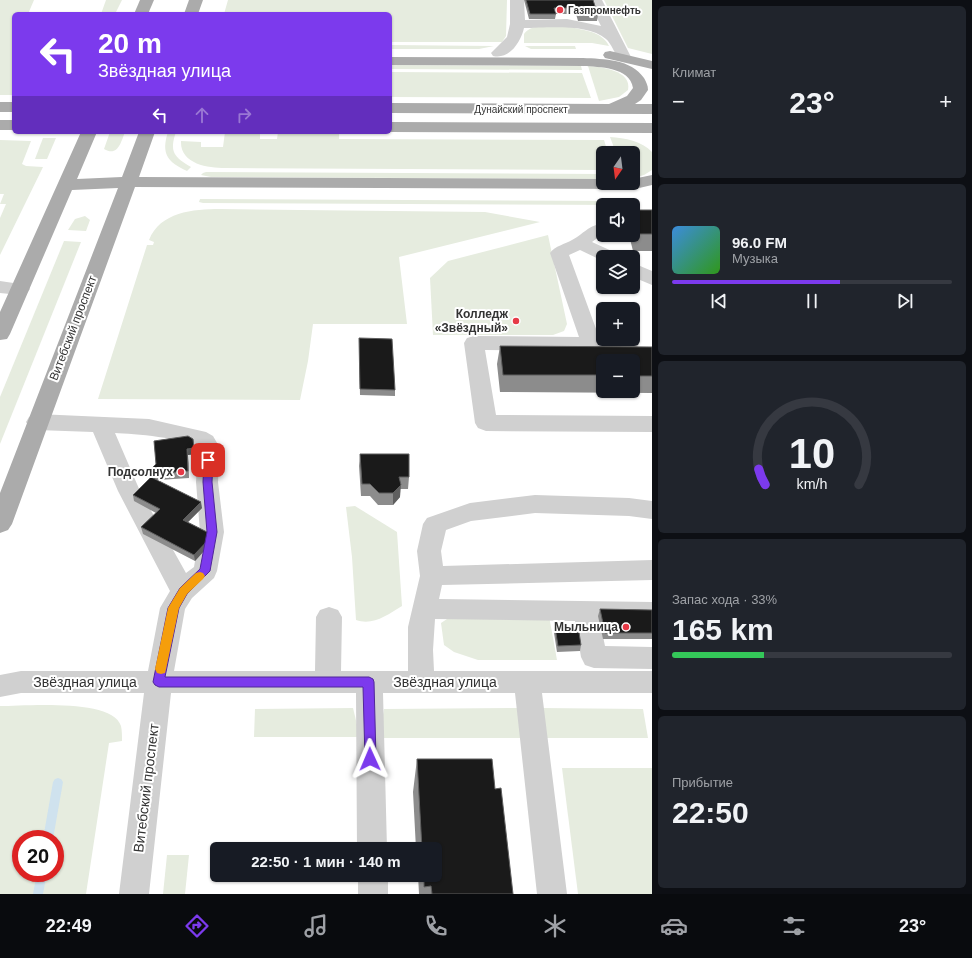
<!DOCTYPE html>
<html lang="ru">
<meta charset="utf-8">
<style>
:root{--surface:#171b24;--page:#20242c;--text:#f1f3f6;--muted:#9ea1a6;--line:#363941;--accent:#7c3aed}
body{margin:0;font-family:Helvetica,sans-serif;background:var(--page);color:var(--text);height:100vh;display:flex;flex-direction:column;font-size:15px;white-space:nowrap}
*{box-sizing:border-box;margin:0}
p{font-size:13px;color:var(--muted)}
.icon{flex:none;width:22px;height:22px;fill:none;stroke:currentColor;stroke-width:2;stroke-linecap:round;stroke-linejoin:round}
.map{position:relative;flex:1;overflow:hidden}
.drawer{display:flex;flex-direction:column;gap:6px;padding:6px;background:#0d0f14;width:320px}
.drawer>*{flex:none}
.hud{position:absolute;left:12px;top:12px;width:380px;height:122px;border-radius:6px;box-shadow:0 1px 3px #0004;background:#7c3aed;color:#fff;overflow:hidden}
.needle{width:26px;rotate:194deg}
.fabs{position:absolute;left:596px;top:146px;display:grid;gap:8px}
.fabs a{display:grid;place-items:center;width:44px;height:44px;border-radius:6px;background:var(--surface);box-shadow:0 1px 3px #0004;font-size:20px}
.speed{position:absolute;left:12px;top:830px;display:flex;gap:8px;font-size:20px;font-weight:700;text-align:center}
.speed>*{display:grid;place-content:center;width:52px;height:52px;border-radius:50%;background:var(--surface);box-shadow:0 1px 3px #0004;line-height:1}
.speed .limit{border:6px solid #d22;background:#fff;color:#111}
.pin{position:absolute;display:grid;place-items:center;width:34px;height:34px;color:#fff;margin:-17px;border-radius:8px;box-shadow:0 2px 6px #0006}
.me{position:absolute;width:44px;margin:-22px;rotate:359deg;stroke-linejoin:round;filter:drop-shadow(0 0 3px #0008)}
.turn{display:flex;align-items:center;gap:14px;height:84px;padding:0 20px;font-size:18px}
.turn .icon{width:52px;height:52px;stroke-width:2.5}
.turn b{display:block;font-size:28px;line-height:34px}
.lanes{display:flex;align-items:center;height:38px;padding:0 20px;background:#0003;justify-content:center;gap:20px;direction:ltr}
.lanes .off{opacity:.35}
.big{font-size:30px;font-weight:800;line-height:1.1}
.drawer .tile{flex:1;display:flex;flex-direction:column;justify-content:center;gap:6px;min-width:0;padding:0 14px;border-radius:6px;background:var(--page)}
.drawer .dial{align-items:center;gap:0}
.dial svg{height:104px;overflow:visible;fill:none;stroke:var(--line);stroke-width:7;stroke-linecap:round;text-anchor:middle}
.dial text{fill:var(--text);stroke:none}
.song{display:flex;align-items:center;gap:12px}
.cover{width:48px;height:48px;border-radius:6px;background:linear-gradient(135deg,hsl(210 70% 55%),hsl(110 70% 35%))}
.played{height:4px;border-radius:2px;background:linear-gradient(90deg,var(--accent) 60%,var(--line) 60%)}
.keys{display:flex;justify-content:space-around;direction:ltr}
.heat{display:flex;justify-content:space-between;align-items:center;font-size:22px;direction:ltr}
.charge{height:6px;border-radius:3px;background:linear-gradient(90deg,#34c759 33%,var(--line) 0)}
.trip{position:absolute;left:210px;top:842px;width:232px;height:40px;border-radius:6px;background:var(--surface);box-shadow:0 1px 3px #0004;font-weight:800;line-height:40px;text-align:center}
.menu{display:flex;height:64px;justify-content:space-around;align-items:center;background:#090b0e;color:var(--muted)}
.menu .icon{width:28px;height:28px}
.menu .active{color:var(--accent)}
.menu b{font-size:18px;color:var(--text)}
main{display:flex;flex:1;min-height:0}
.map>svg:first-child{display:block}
.green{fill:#e6ecdf;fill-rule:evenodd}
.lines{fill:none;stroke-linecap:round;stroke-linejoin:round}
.stream{fill:#cfe2ee;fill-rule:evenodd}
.minor{fill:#d0d0d0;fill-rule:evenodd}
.major{fill:#ababab;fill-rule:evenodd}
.wall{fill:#8c8c8c;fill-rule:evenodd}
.shaded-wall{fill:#5f5f5f}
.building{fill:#1a1a1a;stroke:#5f5f5f}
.route{fill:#7c3aed;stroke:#51269a}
.slow{fill:#f59e0b}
.poi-dot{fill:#e63946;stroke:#fff;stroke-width:1.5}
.labels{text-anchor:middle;stroke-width:4;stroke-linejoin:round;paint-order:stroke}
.far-poi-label{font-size:10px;font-weight:bold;fill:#333;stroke:#fff;text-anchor:start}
.far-street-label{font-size:10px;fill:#333;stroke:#fff}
.poi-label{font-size:12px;font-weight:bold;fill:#333;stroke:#fff;text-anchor:end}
.street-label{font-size:12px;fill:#333;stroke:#fff}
.near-street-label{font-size:14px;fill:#333;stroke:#fff}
</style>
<main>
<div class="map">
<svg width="652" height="894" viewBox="0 0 652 894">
<rect width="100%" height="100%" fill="#fff"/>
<g class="green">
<path d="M0,0h34l-6,14h-14v81h-14z"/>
<path d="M106,0h16l-7,14h-14z"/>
<path d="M228,0h279l-1,36 -4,6h-112v-28h-166z"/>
<path d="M604,0h48v54l-24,-6z"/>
<path d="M569,27c14,3 33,4 40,19l-17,-3h-68v-9c8,-12 32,-7 45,-7z"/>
<path d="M390,45l104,1 -15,3h-89z"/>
<path d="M525,46h50l1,3h-45z"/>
<path d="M390,65l191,1 1,4 -192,-1z"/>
<path d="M588,66c13,1 44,4 40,24l-9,7 -20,4z"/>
<path d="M390,72l192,1 9,25 -201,-1z"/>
<path d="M110,132h15c-4,10 -7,25 -21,17z"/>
<path d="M168,132h8c-7,20 -2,25 15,35l-4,4c-20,-9 -26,-18 -19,-39z"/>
<path d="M225,132h35v7h17l1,-7h61v7l265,1 4,13h-5v17l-378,-2c-17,0 -45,-4 -44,-27l20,1v5h22z"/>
<path d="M610,137c15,1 32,4 42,15v18l-8,5 -11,3v-25h-17z"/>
<path d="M43,138h13l-9,21h-12z"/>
<path d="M0,140l31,1 -9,23 4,2 17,1 -43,88v-37l6,-14h-6l4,-10h-4z"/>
<path d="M206,172l397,2v5l-392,-2 -10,-2 2,-2z"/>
<path d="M200,199l422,2 1,4 -420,-2 -4,-1z"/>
<path d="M220,209l265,3 55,10 -141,35 8,67h-94l-5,37 -8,39 -202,-1 49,-154h6l1,-3 -5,-2c11,-28 44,-31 71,-31z"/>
<path d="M85,216l5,4 -4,11 -18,-1 7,-11z"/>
<path d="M548,235l19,89 -3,7 -11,4h-120l-3,-57 18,-17z"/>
<path d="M64,241l17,1 -81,202v-47z"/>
<path d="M355,506l42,26 5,74c-15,9 -29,20 -46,14l-4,-63 -6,-50z"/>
<path d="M549,616l8,44h-79l-24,-8 -10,-7 -3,-22 9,-6z"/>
<path d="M0,706c24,0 113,-8 121,20 1,4 1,11 1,15l-13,2 -23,151h-86zM21,839h34v34h-34z"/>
<path d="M353,708l7,29h-106l1,-28z"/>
<path d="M517,708l8,30h-146l5,-29z"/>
<path d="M541,708l102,1 5,29h-108z"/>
<path d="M562,768h90v126h-74z"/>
<path d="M167,855h22l-4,39h-22z"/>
</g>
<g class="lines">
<g class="stream">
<path d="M58,778l3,1 2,3 -10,57h-10l10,-57 2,-3z"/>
<path d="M37,873h10l-4,21h-10z"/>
</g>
<g class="minor">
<path d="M510,0h14l1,20 42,-1 34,7 -13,-26h14l29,57 -2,3 -5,1 -5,-1c-4,-6 -8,-17 -13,-21 -18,-16 -60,-11 -82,-11 -3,14 -15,32 -31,28l-2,-3 16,-16 3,-13z"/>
<path d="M603,223v11l-11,8 24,11 2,4h-15v4l-23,-11 -11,5 30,82h4v2h33l3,5 -3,5 -7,2 -144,-1 11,65 156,1v16l-166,-1 -8,-3 -3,-5 -11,-80 3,-5 7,-2 105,1 -29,-84c5,-7 15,-9 22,-13 13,-7 14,-13 31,-17z"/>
<path d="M633,263l19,8v14l-19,-8z"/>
<path d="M0,281l27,4 3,4 -3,4 -7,2 -20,-2z"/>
<path d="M37,414l112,5 57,13 7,4 7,12 -2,34 6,50 -7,39 -3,7 -22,20 -7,11 -11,62h141l1,-54 4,-7 9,-3 9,3 4,7 -1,54h67v-44l12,-51 -3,-25 6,-27 4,-6 43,-15 65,-8 94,3 23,3v18l-23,-3 -94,-3 -64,8 -25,9 -5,21 2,15 209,-6v20l-210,5 -3,14 213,3v20h-52l5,24 47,1v22l-58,-1 -9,-3 -4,-8 -6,-36 -140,-2 -2,31 1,21h218v22h-110l25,201h-30l-22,-201h-132l4,156h-30l-1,-156h-185l-22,201h-30l25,-201h-123l-21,4v-22l21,-4h127l12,-63 10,-17 -52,-100 -25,-59 -56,-2 -8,-3 -3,-5 3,-5zM115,433c19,1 69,4 83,16l-2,33 4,50 -6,35 -8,6 -46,-82z"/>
<rect x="358" y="875" width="30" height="19"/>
</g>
<g class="major">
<path d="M140,0h14l-6,14h-14z"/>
<path d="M189,0h14l-5,14h-14z"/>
<path d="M610,51l42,10v8l-47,-11 -2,-3 2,-3z"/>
<path d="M390,57l193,1c21,1 48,1 61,20 2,4 4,7 4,12l-7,10 -6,4h17v10l-262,-1v-10l219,1 18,-8 6,-8c-3,-21 -34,-21 -50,-22l-193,-1z"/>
<rect x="0" y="102" width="14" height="10"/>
<rect x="0" y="120" width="14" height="10"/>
<path d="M390,122l262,1v10l-262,-1z"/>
<path d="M81,132h16l-20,47 45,-2 17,-45h16l-16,45 464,2v4h30v-4l19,-4v10l-17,4 -500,-2 -123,337 -4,6 -8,3v-40l118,-305 -46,2 -62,144 -3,5 -7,1v-28z"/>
</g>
</g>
<g class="wall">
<path d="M524,0h69l5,15 -1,6h-19l-2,-7h-20l-1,5h-26z"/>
<path d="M633,210h19v41h-19l-4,-16h4z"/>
<path d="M359,345l36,45v6l-35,-1z"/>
<path d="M500,346l152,1v46l-152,-1 -3,-28zM603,361h30v30h-30z"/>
<path d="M154,441l41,13 -7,1 1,23 -31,2 44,28 -14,14 25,13v6l-18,20 -52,-27 -2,-7 15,-14 -22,-12 -1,-6 20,-17 -2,-9 5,-5z"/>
<path d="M360,454l49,23 -1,12h-8v8l-7,8h-15l-8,-9h-9l-2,-30z"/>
<path d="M600,609l52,1v29h-49l-5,-23z"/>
<path d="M555,627l26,18 -1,6 -23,1 -3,-19z"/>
<path d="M417,759l78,30 18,105h-94l-1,-19h17v-26h-19l-3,-57z"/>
</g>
<g class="shaded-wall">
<path d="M193,439l2,15 -7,1 1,23 -2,-29z"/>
<path d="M401,485l-1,12 -7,8v-12z"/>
<path d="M201,502l1,6 -18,18 -1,-6z"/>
<path d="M213,535v6l-18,20 -1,-6z"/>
</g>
<g class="building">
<path d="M526,0h67l5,15h-19l-2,-7h-23l2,6h-26z"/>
<path d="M633,210h19v24h-15l-4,-16z"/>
<path d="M359,338l33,1 3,51 -35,-1z"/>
<path d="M500,346l152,1v29h-19v-15h-30v14h-100z"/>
<path d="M188,436l5,3 1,9 -7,1 1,22 -35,3 -2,-5 5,-5 -2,-23z"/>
<path d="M360,454h49v23h-10l2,8 -8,8h-14l-9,-9h-8z"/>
<path d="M151,477l50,25 -18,18 30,15 -19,20 -53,-28 19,-18 -27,-14z"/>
<path d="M600,609l52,1v23h-47z"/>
<path d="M578,626l3,19 -23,1 -3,-19z"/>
<path d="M417,759h75l3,30 6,-1 12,106h-81l-1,-8 -7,1v-12h11v-26h-13z"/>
</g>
<path class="route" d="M208,456l5,4 -1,22 5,50 -7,39 -23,23 -8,14 -14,69h204l4,2 1,3 2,77 -2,4 -4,1 -4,-1 -1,-4 -2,-72h-204l-4,-2 -2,-3 15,-74 12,-20 20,-19 7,-37 -4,-50 1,-22z"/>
<path class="slow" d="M200,572l3,1 2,3 -2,3 -16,15 -8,14 -13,61 -1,4 -4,1 -4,-1 -2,-4 13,-61 12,-20 16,-15z"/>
<g class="poi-dot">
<circle cx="560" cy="10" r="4"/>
<circle cx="516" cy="321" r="4"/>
<circle cx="181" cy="472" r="4"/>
<circle cx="626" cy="627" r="4"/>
</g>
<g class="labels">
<g class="far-poi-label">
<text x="568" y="14">Газпромнефть</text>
</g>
<g class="far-street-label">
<text x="521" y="113">Дунайский проспект</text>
</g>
<g class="poi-label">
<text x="508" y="318">Колледж<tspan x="508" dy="14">«Звёздный»</tspan></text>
<text x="173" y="476">Подсолнух</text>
<text x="618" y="631">Мыльница</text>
</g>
<g class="street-label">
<text transform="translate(73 328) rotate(-69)" y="4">Витебский проспект</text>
</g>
<g class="near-street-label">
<text x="85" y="687">Звёздная улица</text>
<text x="445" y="687">Звёздная улица</text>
<text transform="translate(146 788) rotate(-83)" y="5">Витебский проспект</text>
</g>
</g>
</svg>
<div class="fabs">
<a><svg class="needle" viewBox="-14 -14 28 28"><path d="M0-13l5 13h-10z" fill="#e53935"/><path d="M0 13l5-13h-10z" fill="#9ea1a6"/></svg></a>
<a><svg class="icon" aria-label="sound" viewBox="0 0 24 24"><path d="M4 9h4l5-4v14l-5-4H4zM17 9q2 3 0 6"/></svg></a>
<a><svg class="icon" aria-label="layers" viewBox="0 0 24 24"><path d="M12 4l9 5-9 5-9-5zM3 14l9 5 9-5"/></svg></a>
<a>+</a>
<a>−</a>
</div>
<div class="speed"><div class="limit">20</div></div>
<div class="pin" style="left:208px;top:460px;background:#d93025"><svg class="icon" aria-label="arrive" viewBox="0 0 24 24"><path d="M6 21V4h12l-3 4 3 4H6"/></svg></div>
<svg class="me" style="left:370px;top:759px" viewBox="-20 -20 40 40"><path d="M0-17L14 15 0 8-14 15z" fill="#7c3aed" stroke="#fff" stroke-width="4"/></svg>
<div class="trip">22:50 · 1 мин · 140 m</div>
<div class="hud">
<div class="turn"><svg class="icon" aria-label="left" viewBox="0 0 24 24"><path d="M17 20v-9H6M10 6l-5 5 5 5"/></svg><div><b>20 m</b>Звёздная улица</div></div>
<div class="lanes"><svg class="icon" aria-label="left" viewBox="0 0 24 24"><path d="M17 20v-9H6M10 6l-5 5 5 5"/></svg><svg class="icon off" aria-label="ahead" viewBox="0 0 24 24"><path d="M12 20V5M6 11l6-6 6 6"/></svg><svg class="icon off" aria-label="right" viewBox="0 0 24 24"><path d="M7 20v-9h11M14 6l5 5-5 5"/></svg></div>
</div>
</div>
<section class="drawer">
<div class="tile"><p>Климат</p>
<div class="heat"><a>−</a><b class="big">23°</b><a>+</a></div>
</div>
<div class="tile">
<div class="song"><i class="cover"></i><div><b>96.0 FM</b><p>Музыка</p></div></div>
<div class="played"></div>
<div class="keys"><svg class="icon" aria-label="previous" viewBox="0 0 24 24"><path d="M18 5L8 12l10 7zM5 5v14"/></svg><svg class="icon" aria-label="pause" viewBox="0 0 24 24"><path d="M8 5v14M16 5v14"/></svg><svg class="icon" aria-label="next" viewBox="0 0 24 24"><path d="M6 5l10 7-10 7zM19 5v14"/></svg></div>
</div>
<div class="tile dial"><svg viewBox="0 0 100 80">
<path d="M14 69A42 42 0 1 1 86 69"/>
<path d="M14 69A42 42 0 0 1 9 57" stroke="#7c3aed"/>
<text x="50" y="56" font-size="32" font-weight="700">10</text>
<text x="50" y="72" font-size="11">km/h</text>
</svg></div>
<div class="tile"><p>Запас хода · 33%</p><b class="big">165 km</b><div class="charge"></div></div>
<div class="tile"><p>Прибытие</p><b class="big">22:50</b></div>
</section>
</main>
<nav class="menu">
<b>22:49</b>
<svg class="icon active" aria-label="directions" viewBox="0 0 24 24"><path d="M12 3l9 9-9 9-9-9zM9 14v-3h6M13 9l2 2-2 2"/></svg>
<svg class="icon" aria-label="music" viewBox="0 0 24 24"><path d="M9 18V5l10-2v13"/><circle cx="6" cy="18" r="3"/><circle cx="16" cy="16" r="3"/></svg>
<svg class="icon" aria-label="phone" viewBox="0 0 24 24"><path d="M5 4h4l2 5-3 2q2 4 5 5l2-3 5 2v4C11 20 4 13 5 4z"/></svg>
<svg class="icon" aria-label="climate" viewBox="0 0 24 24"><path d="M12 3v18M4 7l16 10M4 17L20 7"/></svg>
<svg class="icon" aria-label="car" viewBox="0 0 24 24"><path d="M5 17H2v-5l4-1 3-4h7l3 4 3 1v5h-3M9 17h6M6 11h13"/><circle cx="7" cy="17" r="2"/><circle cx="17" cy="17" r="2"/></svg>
<svg class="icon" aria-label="filters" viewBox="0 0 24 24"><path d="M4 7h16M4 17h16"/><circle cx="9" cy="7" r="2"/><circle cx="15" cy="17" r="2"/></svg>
<b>23°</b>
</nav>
